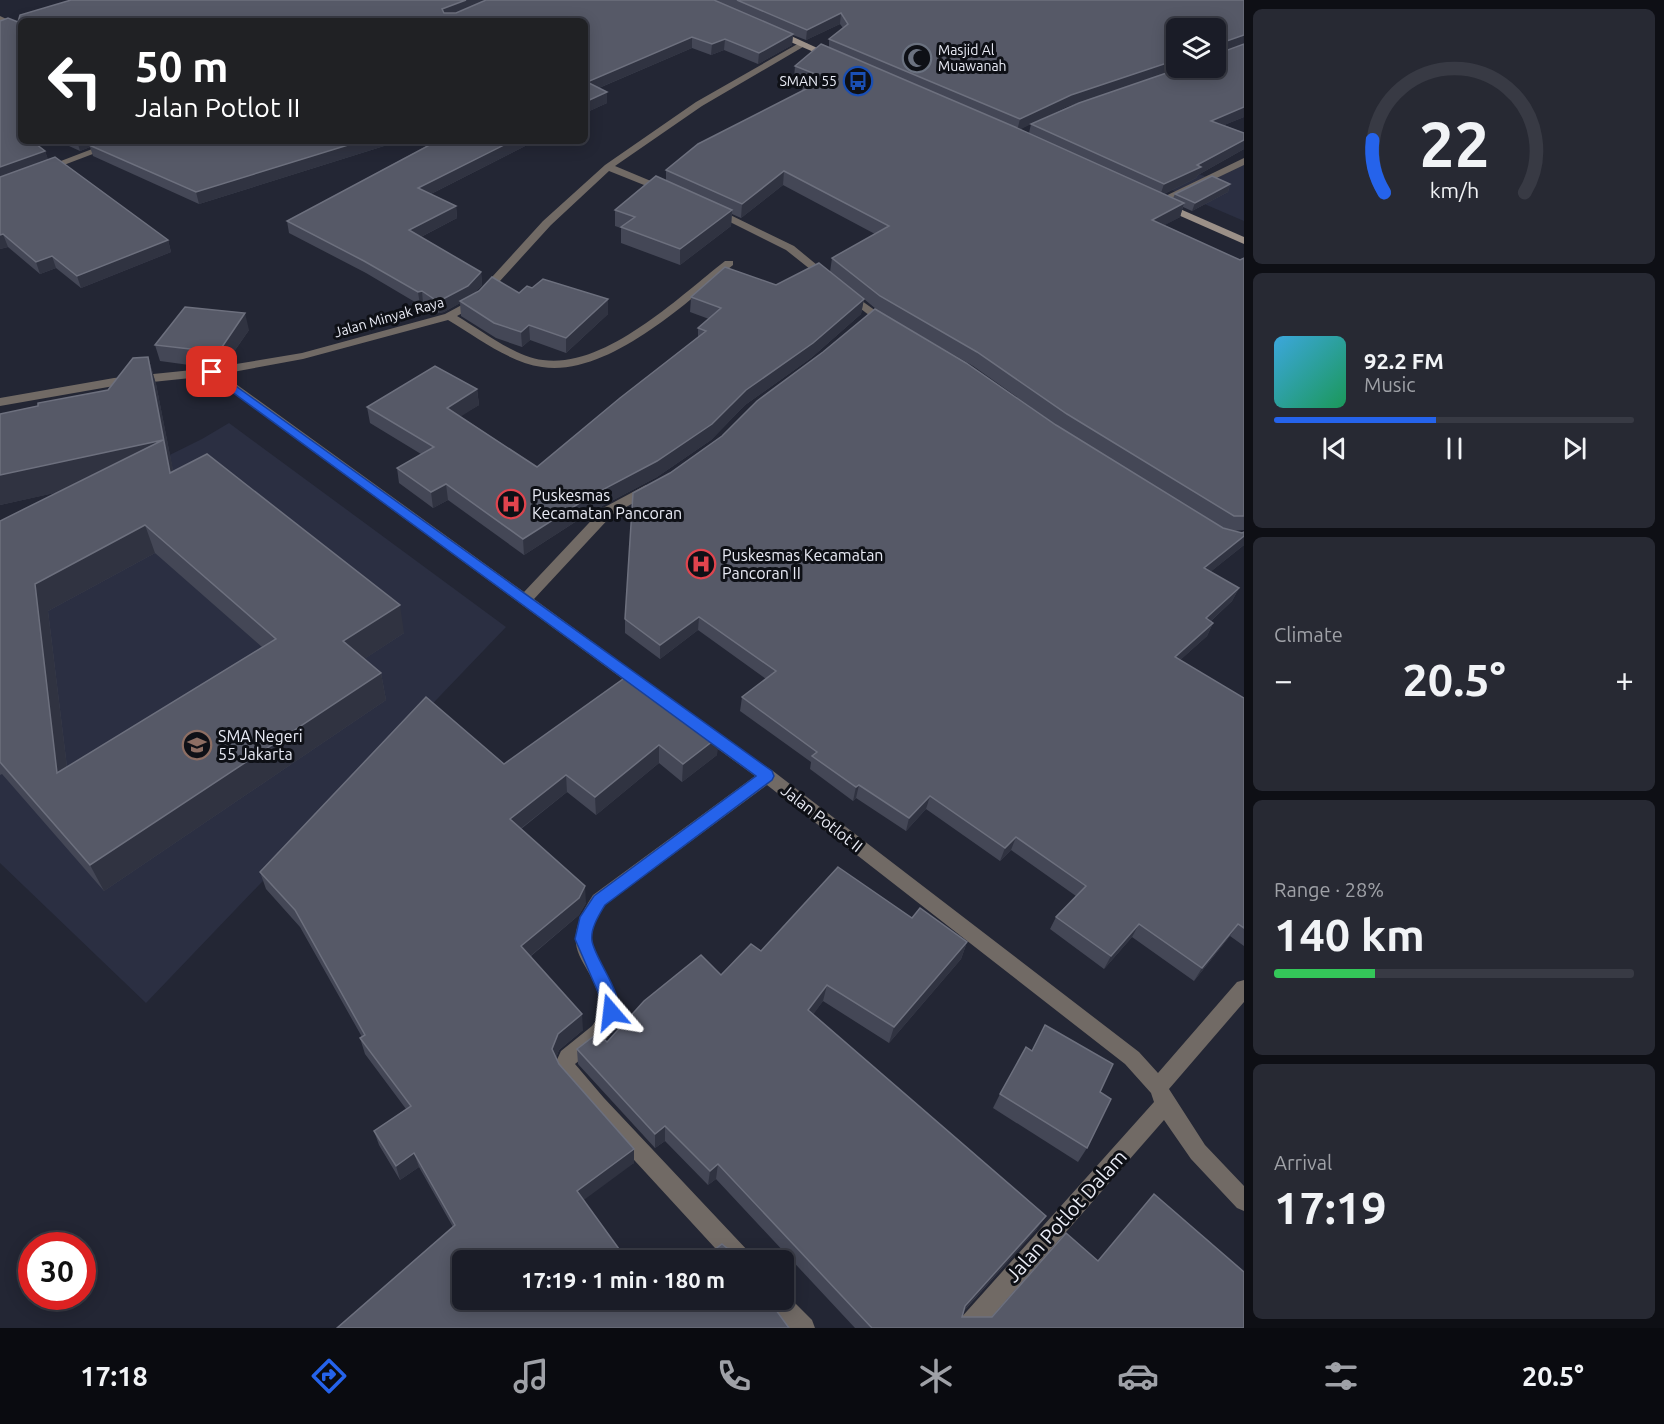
<!DOCTYPE html>
<meta charset="utf-8">
<style>
:root{--surface:#1a1c27;--page:#272933;--text:#f1f3f6;--muted:#9fa1a7;--line:#383a44;--accent:#2563eb}
body{margin:0;font-family:Ubuntu,sans-serif;background:var(--page);color:var(--text);height:100vh;display:flex;flex-direction:column;font-size:22px;white-space:nowrap}
*{box-sizing:border-box;margin:0}
p{font-size:20px;color:var(--muted)}
.icon{flex:none;width:33px;height:33px;fill:none;stroke:currentColor;stroke-width:2;stroke-linecap:round;stroke-linejoin:round}
.map{position:relative;flex:1;overflow:hidden}
.sheet{display:flex;flex-direction:column;gap:9px;padding:9px;background:#0e0f15;width:420px}
.sheet>*{flex:none}
.guide{position:absolute;left:18px;top:18px;width:570px;height:126px;border-radius:9px;box-shadow:0 3px 15px #0003,0 0 0 2px var(--line);background:#202124;color:#fff;overflow:hidden}
.buttons{position:absolute;left:1166px;top:18px;display:grid;gap:12px}
.buttons a{display:grid;place-items:center;width:60px;height:60px;border-radius:9px;background:var(--surface);box-shadow:0 3px 15px #0003,0 0 0 2px var(--line);font-size:30px}
.speed{position:absolute;left:18px;top:1232px;display:flex;gap:12px;font-size:30px;font-weight:700;text-align:center}
.speed>*{display:grid;place-content:center;width:78px;height:78px;border-radius:50%;background:var(--surface);box-shadow:0 3px 15px #0003,0 0 0 2px var(--line);line-height:1}
.speed .limit{border:9px solid #d22;background:#fff;color:#111}
.pin{position:absolute;display:grid;place-items:center;width:51px;height:51px;color:#fff;margin:-26px;border-radius:12px;box-shadow:0 3px 9px #0006}
.me{position:absolute;width:66px;margin:-33px;rotate:343deg;stroke-linejoin:round;filter:drop-shadow(0 0 4px #0008)}
.turn{display:flex;align-items:center;gap:21px;height:126px;padding:0 18px;font-size:27px}
.turn .icon{width:78px;height:78px;stroke-width:2.5}
.turn b{display:block;font-size:42px;line-height:51px}
.big{font-size:45px;font-weight:700;line-height:1.1}
.sheet .card{flex:1;display:flex;flex-direction:column;justify-content:center;gap:9px;min-width:0;padding:0 21px;border-radius:9px;background:var(--page)}
.sheet .dial{align-items:center;gap:0}
.dial svg{height:156px;overflow:visible;fill:none;stroke:var(--line);stroke-width:7;stroke-linecap:round;text-anchor:middle}
.dial text{fill:var(--text);stroke:none}
.song{display:flex;align-items:center;gap:18px}
.cover{width:72px;height:72px;border-radius:9px;background:linear-gradient(135deg,hsl(200 70% 55%),hsl(150 70% 35%))}
.played{height:6px;border-radius:3px;background:linear-gradient(90deg,var(--accent) 45%,var(--line) 45%)}
.keys{display:flex;justify-content:space-around;direction:ltr}
.heat{display:flex;justify-content:space-between;align-items:center;font-size:33px;direction:ltr}
.charge{height:9px;border-radius:4px;background:linear-gradient(90deg,#34c759 28%,var(--line) 0)}
.trip{position:absolute;left:452px;top:1250px;width:342px;height:60px;border-radius:9px;background:var(--surface);box-shadow:0 3px 15px #0003,0 0 0 2px var(--line);font-weight:700;line-height:60px;text-align:center}
.tabs{display:flex;height:96px;justify-content:space-around;align-items:center;background:#0a0b10;color:var(--muted)}
.tabs .icon{width:42px;height:42px}
.tabs .selected{color:var(--accent)}
.tabs b{font-size:27px;color:var(--text)}
main{display:flex;flex:1;min-height:0}
.map>svg:first-child{display:block}
.built{fill:#2b2f42}
.lines{fill:none;stroke-linecap:round;stroke-linejoin:round}
.lane{fill:#716a65;fill-rule:evenodd}
.street{fill:#716a65;fill-rule:evenodd}
.secondary{fill:#9b9088;fill-rule:evenodd}
.wall{fill:#444756;fill-rule:evenodd}
.shaded-wall{fill:#303341}
.building{fill:#565967;stroke:#6d707e;stroke-width:1.5;fill-rule:evenodd}
.route{fill:#2563eb;stroke:#184099;stroke-width:1.5}
.labels{text-anchor:middle;stroke-width:6;stroke-linejoin:round;paint-order:stroke}
.far-poi-label{font-size:14px;fill:#eaecf6;stroke:#0e1016;text-anchor:start}
.far-street-label{font-size:14px;fill:#eaecf6;stroke:#0e1016}
.poi-label{font-size:16px;fill:#eaecf6;stroke:#0e1016;text-anchor:start}
.street-label{font-size:16px;fill:#eaecf6;stroke:#0e1016}
.near-street-label{font-size:20px;fill:#eaecf6;stroke:#0e1016}
</style>
<main>
<div class="map">
<svg width="1244" height="1328" viewBox="0 0 1244 1328">
<rect width="100%" height="100%" fill="#232634"/>
<g class="built">
<path d="M1244,164v57l-84,-36 27,-15 26,9z"/>
<path d="M229,423l277,204 -360,376 -146,-140v-324l202,-100z"/>
</g>
<g class="lines">
<path class="lane" d="M1244,158v7l-82,39 -9,-2z"/>
<g class="street">
<path d="M0,16l21,10v5l-21,-10z"/>
<path d="M801,42l7,2 -106,62 -87,60 55,23v4h-6l-55,-22 -58,54 -72,79 -22,12c24,14 58,41 86,44 62,9 137,-64 182,-99h8v4c-48,38 -125,112 -191,102 -34,-5 -65,-30 -94,-47l-145,39 -81,15 302,218 79,-84 43,-23h10l2,3 -2,3 -43,23 -79,85 115,84 3,4 -3,4h-10l-429,-315 -96,10 -114,20v-8l114,-20 98,-10 90,-15 143,-39 26,-14 72,-79 62,-56 91,-63z"/>
<path d="M113,141h14l-79,30 -8,-2z"/>
<path d="M714,207l80,39 40,33 -5,3 -4,-1 -39,-31 -76,-38v-4z"/>
<path d="M848,291l42,30v4h-8l-38,-29 -1,-2z"/>
<path d="M702,723l71,48 366,281 19,21 79,-91 7,-2v22l-75,87 36,56 39,41v25l-7,-3 -46,-49 -27,-39 -182,208h-26l3,-8 195,-218 -3,-9 -26,-29 -358,-279 -162,120c-6,9 -12,19 -13,30 -2,33 43,58 21,95 -9,14 -25,23 -38,34l29,34 145,154 3,8h-26l-136,-148 -28,-33 -7,-15 6,-13 31,-25 9,-13c-3,-56 -50,-54 -8,-118l162,-119 -59,-43 -2,-4 2,-4z"/>
<path d="M783,1291l29,29 3,8h-26l-20,-21 -3,-8h17z"/>
</g>
<g class="secondary">
<path d="M772,30h6l59,27 -7,2 -58,-25z"/>
<path d="M1164,202l80,35v7l-84,-37 -1,-2z"/>
</g>
</g>
<g class="wall">
<path d="M71,0h1173v117l-20,8 20,8v16l-46,26 -2,3 -32,16 9,4 2,-4 37,-18 18,8 -2,8 -36,19 -9,-4 -3,10 -16,8 76,35 4,-2v272l-11,1 9,2 2,-1v13l-34,27 29,16 -7,13 -21,20 2,2 -6,13 -27,24 64,38v248l-14,-10 -36,45 -62,-44 -28,32 -54,-40 6,-12 20,-21 -65,-46 -11,11 -74,-52 -20,22 -50,-33 -3,3 -43,-32 1,-7 -71,-51 2,-14 24,-18 -68,-49 -38,29 -35,-26v-14l8,-126 37,-20 52,-37 35,-35 66,-49 53,-43 -12,-10 -3,15 -50,44 -66,47 -34,35 -54,37 -55,29 -10,10 -3,-3 -65,42 -76,-55 -15,8 -34,-25 -2,-15 24,-14 -51,-31 -3,-16 68,-41 42,23 2,16 -19,11 77,51 83,-69 78,-61v-9l11,-9 -19,-7 1,-15 34,-30 51,18 43,-22 11,9 2,-14 43,-24 -92,-49 -42,33 -9,-4 -1,12 -51,39 -59,-22v-15l-6,-2v-16l41,-34 10,5v-11l32,-26 104,-53 1,-5 4,-2 -13,-6 1,-12 26,-22 8,3v-8l14,-11 -3,-4 -34,16 -13,-5 -1,10 -34,19 -34,-14 -13,5 -19,-7 -93,40 8,4v11l-22,10v-92h-564v120h11l13,10 3,9 7,-3 113,83 3,12 -90,36 -25,-20 -16,6 -32,-27 -8,2v-228l8,-3 10,4 2,-7zM1176,28h39v40h-39zM1099,96l-20,7 -48,21 -2,9 -9,-4 48,-23zM899,323l74,43 89,63 162,100 -168,-104 -90,-62z"/>
<path d="M58,141h342l-201,63 -106,-48 -3,-9 -10,4z"/>
<path d="M434,141h101l-104,53 25,12 1,12 -36,19 60,35 1,13 -9,9 46,-1 89,21 -42,39 -36,-13 -8,7 -26,-9 -35,-22 -1,-13 -16,9 -5,1 -16,-10 -3,2 -54,-32 -77,-40 -2,-12 147,-79z"/>
<path d="M249,330l-23,33 -22,4 -44,-6 -5,-16z"/>
<path d="M148,357l8,27 17,87 231,162 -40,26 17,14 5,27 -282,191 -102,-117 -2,1v-254l58,-29 -58,13v-91l108,-24zM155,553l107,94 -195,120 -19,-156z"/>
<path d="M718,737l-1,18 -35,27 -23,-19 -63,52 -29,-23 -46,37 65,74 -7,12 -48,41 52,74 -24,20 -3,8 3,6 75,85v14l-297,165 116,-101 -34,-60 -19,13 -21,-35 -5,-14 32,-22 -41,-55 -5,-16 2,-1 -62,-110 -34,-38 -6,-17 244,-108z"/>
<path d="M912,918l55,24 -6,17 -72,84 -66,-42 -10,13 224,215 -74,83 -1,5h30l106,-56 146,67h-389l-139,-149 -8,6 -43,-44 -10,7 -77,-84 -1,-15 30,-7 154,-91z"/>
<path d="M1100,1092l-13,56 -9,14 -85,-54 7,-14z"/>
</g>
<g class="shaded-wall">
<path d="M466,0h28l-51,20 -1,-11z"/>
<path d="M841,13l-1,11 -34,16 1,-10z"/>
<path d="M793,34l-1,11 -34,19 1,-11z"/>
<path d="M1244,35v10l-29,10 3,-11z"/>
<path d="M692,37v11l-105,45v-11z"/>
<path d="M725,39l-1,11 -13,5 1,-11z"/>
<path d="M1176,60v8h8l-116,38 -51,25 3,-12 51,-24z"/>
<path d="M607,92v11l-22,10v-11z"/>
<path d="M1244,107v10l-37,15 4,-11z"/>
<path d="M1244,140v9l-46,26 -2,3 -36,18 4,-12z"/>
<path d="M77,141h30l-18,4 1,2 -10,4z"/>
<path d="M361,141h39l-201,63 -3,-12z"/>
<path d="M512,141h23l-116,59 -1,-12z"/>
<path d="M45,151l4,11 -49,19v-14z"/>
<path d="M784,171l-1,14 -42,33 1,-14z"/>
<path d="M1230,184l-2,8 -36,19 3,-8z"/>
<path d="M1184,203l-4,14 -32,17 4,-14z"/>
<path d="M456,206l1,12 -46,24 -2,-12z"/>
<path d="M732,210l-1,16 -51,39v-16z"/>
<path d="M3,234l5,13 -8,2v-14z"/>
<path d="M168,240l3,12 -90,36 -4,-12z"/>
<path d="M52,256l4,12 -16,6 -4,-12z"/>
<path d="M481,272l1,13 -12,13 -10,3v2l-16,9 -5,1 -2,-12z"/>
<path d="M422,291l1,12 -3,2 -2,-13z"/>
<path d="M608,299v15l-42,39v-15z"/>
<path d="M864,299l-3,15 -50,44 -66,47 -34,35 -54,37 -55,29 -10,10v-16l10,-10 144,-100z"/>
<path d="M245,313l4,17 -23,33 -22,4 -5,-17z"/>
<path d="M529,325l1,15 -8,7 -1,-15z"/>
<path d="M148,357l8,27 23,116 -10,-32 -169,37v-30l163,-35z"/>
<path d="M477,389l2,16 -30,19 -2,-16z"/>
<path d="M446,484l2,16 -15,8 -2,-16z"/>
<path d="M589,497v16l-65,42 -1,-16z"/>
<path d="M145,525l10,28 -107,58 23,189 -14,-27 -22,-189z"/>
<path d="M1244,536v9l-46,37 6,-14z"/>
<path d="M1239,588l-7,13 -33,31 7,-14z"/>
<path d="M400,605l4,28 -55,36 -6,-28z"/>
<path d="M699,617l-1,13 -38,29v-14z"/>
<path d="M1213,623l-6,13 -39,35 7,-14z"/>
<path d="M381,673l5,27 -282,191 -14,-26z"/>
<path d="M718,737l-1,18 -35,27 1,-18z"/>
<path d="M659,745v18l-63,52 -1,-18z"/>
<path d="M566,775l1,17 -56,44 -1,-17z"/>
<path d="M859,785l-3,13 -3,3 3,-14z"/>
<path d="M930,796l-4,13 -20,22 3,-13z"/>
<path d="M1016,837l-5,13 -11,11 5,-13z"/>
<path d="M585,886l1,17 -7,12 -56,47 -2,-16z"/>
<path d="M1139,924l-7,13 -28,32 7,-13z"/>
<path d="M1238,924l-8,12 -36,45 8,-13z"/>
<path d="M967,942l-6,17 -72,84 5,-16z"/>
<path d="M827,985l-4,16 -18,25 3,-16z"/>
<path d="M582,1014l1,16 -24,20 -6,15 -1,-16 6,-15z"/>
<path d="M665,1126v15l-10,7v-14z"/>
<path d="M634,1149v14l-57,42v-14z"/>
<path d="M414,1153l5,14 -19,13 -4,-14z"/>
<path d="M718,1164l-2,15 -8,6 2,-14z"/>
<path d="M1046,1216l-9,13 -80,89 8,-12z"/>
</g>
<g class="building">
<path d="M71,0h395l-24,9 2,4h12l30,-13h228l79,34 -34,19 -34,-14 -13,5 -20,-7 -105,45 20,10 -22,10v-81h-564v120h11l13,10 -45,16v-146l8,-3 10,4 2,-7z"/>
<path d="M737,0h507v35l-26,9 -1,10 27,-10v63l-33,14 33,12v7l-47,25 4,2 -37,17 -133,-60 48,-21 102,-35h34v-40h-39v32l-105,35 -51,24 -191,-80 19,-15 -7,-11 -34,17z"/>
<path d="M821,44l194,83 169,76 -32,17 88,40 4,-2v258h-10l-167,-102 -90,-62 -97,-56 -48,-38 57,-32 -105,-55 -42,33 -76,-34 32,-26 100,-51 10,-5 -5,-2 20,-9 -28,-11z"/>
<path d="M99,141h262l-165,51 -107,-47z"/>
<path d="M437,141h75l-94,47 38,18 -47,24 72,42 -13,14 -25,13 -6,2 -15,-10 -4,1 -54,-31 -77,-40z"/>
<path d="M55,157l113,83 -91,36 -25,-20 -16,6 -33,-28 -3,1v-58z"/>
<path d="M656,176l76,34 -52,39 -59,-22 14,-10 -20,-7z"/>
<path d="M1212,176l18,8 -35,19 -20,-9z"/>
<path d="M819,263l45,36 -51,44 -67,47 -34,34 -55,37 -55,29 -10,10 -3,-3 -66,42 -77,-55 -15,8 -34,-24 37,-21 -67,-40 68,-41 42,23 -30,19 90,59 83,-69 86,-67 -8,-3 23,-20 -30,-11 34,-30 51,18z"/>
<path d="M492,277l27,16 8,-7 5,2 11,-9 65,20 -42,39 -37,-13 -8,7 -27,-9 -34,-22 19,-10z"/>
<path d="M185,307l60,6 -23,34 -23,3 -44,-5z"/>
<path d="M875,309l91,54 90,62 167,103 19,5 2,-1v4l-40,32 35,20 -33,30 7,5 -38,34 69,41v230l-6,-4 -36,44 -63,-44 -28,32 -55,-39 30,-31 -70,-49 -11,11 -75,-52 -21,22 -50,-33 -3,2 -44,-31 5,-4 -75,-55 34,-26 -77,-54 -39,28 -35,-26 8,-126 37,-20 52,-37 35,-35 66,-49z"/>
<path d="M148,357l22,116 37,-19 193,151 -57,36 38,32 -291,192 -90,-103v-241l163,-81 -163,35v-61l38,-8v-3l70,-13 25,-32zM145,525l131,114 -219,134 -22,-189z"/>
<path d="M633,672l85,65 -35,27 -24,-19 -64,52 -29,-22 -56,44 75,67 -6,12 -58,48 61,68 -24,20 -6,15 7,15 75,85 -57,42 50,69h-165v39h306l21,29h-452l118,-103 -41,-72 -18,13 -22,-35 37,-25 -51,-68 5,-3 -70,-125 -35,-38 166,-175 78,67z"/>
<path d="M838,867l74,51 8,-10 47,34 -73,85 -67,-42 -19,25 238,206 -81,90 -3,11h30l74,-84 32,28 56,-67 90,78v56h-372l-154,-164 -8,7 -45,-45 -10,8 -78,-85 21,-16 9,9 37,-41 57,-46 20,20 30,-31 10,7z"/>
<path d="M1045,1025l68,39 -13,28 11,7 -24,49 -87,-54 26,-47 6,4z"/>
<path d="M722,1244l5,4 5,1 8,11h-39z"/>
</g>
<path class="route" d="M212,369l560,402 2,5 -2,4 -167,125c-6,10 -15,24 -13,36 4,21 34,55 25,76l-6,3 -6,-3 -7,-25 -23,-53 5,-22 14,-21 162,-120 -547,-401v-5z"/>
<defs>
<g id="mosque-ring" transform="scale(1.5)"><circle r="9.5" fill="#0e1016" stroke="#6b7280" stroke-width="1.5"/><path d="M3.5-4.9A6 6 0 1 0 3.5 4.9A5 5 0 1 1 3.5-4.9Z" fill="#6b7280"/></g>
<g id="bus-ring" transform="scale(1.5)"><circle r="9.5" fill="#0e1016" stroke="#1a4fb4" stroke-width="1.5"/><path d="M-5-6H5V4H4V6H2V4H-2V6H-4V4H-5ZM-3.5-4V0h7V-4ZM-3.5 1.2v1.5H-2V1.2ZM2 1.2v1.5H3.5V1.2Z" fill="#1a4fb4"/></g>
<g id="hospital-ring" transform="scale(1.5)"><circle r="9.5" fill="#0e1016" stroke="#e0444e" stroke-width="1.5"/><path d="M-5-5h3v3.5h4V-5h3V5h-3V1.5h-4V5h-3Z" fill="#e0444e"/></g>
<g id="school-ring" transform="scale(1.5)"><circle r="9.5" fill="#0e1016" stroke="#8d6e63" stroke-width="1.5"/><path d="M0-5L7-2L0 1L-7-2ZM-4 1L0 2.5L4 1V4Q0 6-4 4Z" fill="#8d6e63"/></g>
</defs>
<g fill-rule="evenodd">
<use href="#mosque-ring" x="917" y="58"/>
<use href="#bus-ring" x="858" y="81"/>
<use href="#hospital-ring" x="511" y="504"/>
<use href="#hospital-ring" x="701" y="564"/>
<use href="#school-ring" x="197" y="745"/>
</g>
<g class="labels">
<g class="far-poi-label">
<text x="938" y="55">Masjid Al<tspan x="938" dy="16">Muawanah</tspan></text>
<text x="837" y="86" text-anchor="end">SMAN 55</text>
</g>
<g class="far-street-label">
<text transform="translate(389 317) rotate(-16)" y="5">Jalan Minyak Raya</text>
</g>
<g class="poi-label">
<text x="532" y="501">Puskesmas<tspan x="532" dy="18">Kecamatan Pancoran</tspan></text>
<text x="722" y="561">Puskesmas Kecamatan<tspan x="722" dy="18">Pancoran II</tspan></text>
<text x="218" y="742">SMA Negeri<tspan x="218" dy="18">55 Jakarta</tspan></text>
</g>
<g class="street-label">
<text transform="translate(822 818) rotate(38)" y="6">Jalan Potlot II</text>
</g>
<g class="near-street-label">
<text transform="translate(1066 1216) rotate(-48)" y="7">Jalan Potlot Dalam</text>
</g>
</g>
</svg>
<div class="buttons">
<a><svg class="icon" aria-label="layers" viewBox="0 0 24 24"><path d="M12 4l9 5-9 5-9-5zM3 14l9 5 9-5"/></svg></a>
</div>
<div class="speed"><div class="limit">30</div></div>
<div class="pin" style="left:212px;top:372px;background:#d93025"><svg class="icon" aria-label="arrive" viewBox="0 0 24 24"><path d="M6 21V4h12l-3 4 3 4H6"/></svg></div>
<svg class="me" style="left:611px;top:1012px" viewBox="-20 -20 40 40"><path d="M0-17L14 15 0 8-14 15z" fill="#2563eb" stroke="#fff" stroke-width="4"/></svg>
<div class="trip">17:19 · 1 min · 180 m</div>
<div class="guide">
<div class="turn"><svg class="icon" aria-label="left" viewBox="0 0 24 24"><path d="M17 20v-9H6M10 6l-5 5 5 5"/></svg><div><b>50 m</b>Jalan Potlot II</div></div>
</div>
</div>
<section class="sheet">
<div class="card dial"><svg viewBox="0 0 100 80">
<path d="M14 69A42 42 0 1 1 86 69"/>
<path d="M14 69A42 42 0 0 1 8 42" stroke="#2563eb"/>
<text x="50" y="56" font-size="32" font-weight="700">22</text>
<text x="50" y="72" font-size="11">km/h</text>
</svg></div>
<div class="card">
<div class="song"><i class="cover"></i><div><b>92.2 FM</b><p>Music</p></div></div>
<div class="played"></div>
<div class="keys"><svg class="icon" aria-label="previous" viewBox="0 0 24 24"><path d="M18 5L8 12l10 7zM5 5v14"/></svg><svg class="icon" aria-label="pause" viewBox="0 0 24 24"><path d="M8 5v14M16 5v14"/></svg><svg class="icon" aria-label="next" viewBox="0 0 24 24"><path d="M6 5l10 7-10 7zM19 5v14"/></svg></div>
</div>
<div class="card"><p>Climate</p>
<div class="heat"><a>−</a><b class="big">20.5°</b><a>+</a></div>
</div>
<div class="card"><p>Range · 28%</p><b class="big">140 km</b><div class="charge"></div></div>
<div class="card"><p>Arrival</p><b class="big">17:19</b></div>
</section>
</main>
<nav class="tabs">
<b>17:18</b>
<svg class="icon selected" aria-label="directions" viewBox="0 0 24 24"><path d="M12 3l9 9-9 9-9-9zM9 14v-3h6M13 9l2 2-2 2"/></svg>
<svg class="icon" aria-label="music" viewBox="0 0 24 24"><path d="M9 18V5l10-2v13"/><circle cx="6" cy="18" r="3"/><circle cx="16" cy="16" r="3"/></svg>
<svg class="icon" aria-label="phone" viewBox="0 0 24 24"><path d="M5 4h4l2 5-3 2q2 4 5 5l2-3 5 2v4C11 20 4 13 5 4z"/></svg>
<svg class="icon" aria-label="climate" viewBox="0 0 24 24"><path d="M12 3v18M4 7l16 10M4 17L20 7"/></svg>
<svg class="icon" aria-label="car" viewBox="0 0 24 24"><path d="M5 17H2v-5l4-1 3-4h7l3 4 3 1v5h-3M9 17h6M6 11h13"/><circle cx="7" cy="17" r="2"/><circle cx="17" cy="17" r="2"/></svg>
<svg class="icon" aria-label="filters" viewBox="0 0 24 24"><path d="M4 7h16M4 17h16"/><circle cx="9" cy="7" r="2"/><circle cx="15" cy="17" r="2"/></svg>
<b>20.5°</b>
</nav>
